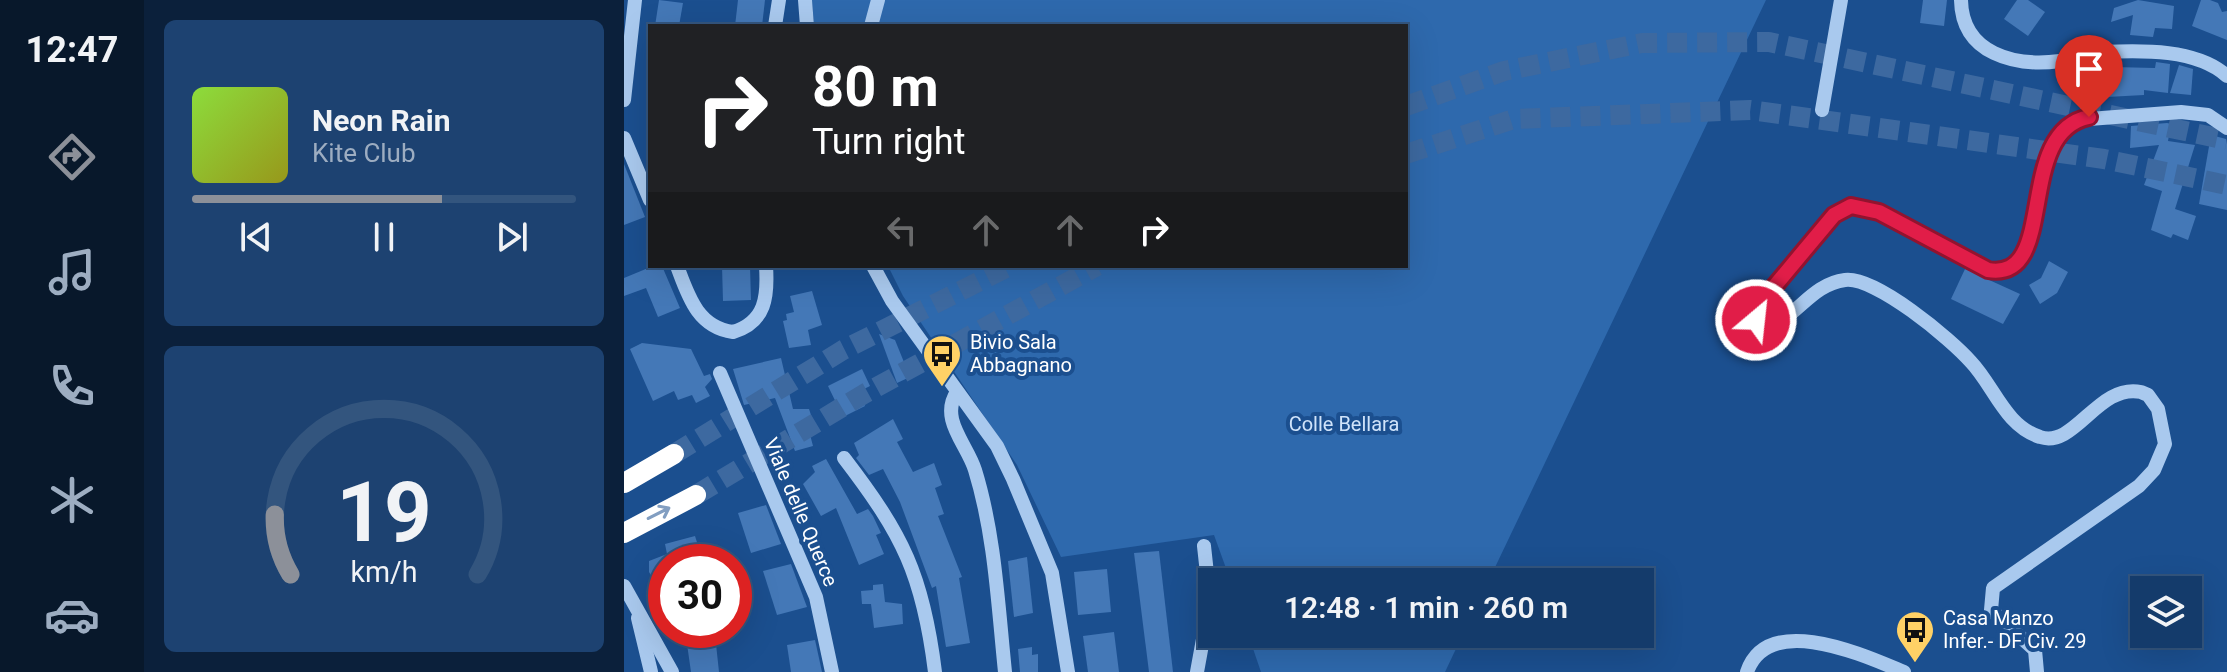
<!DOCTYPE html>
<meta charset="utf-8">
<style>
:root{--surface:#143b6b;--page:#1d4271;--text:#f1f3f6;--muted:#9dadc1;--line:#33557e;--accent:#8c9099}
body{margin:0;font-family:Roboto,sans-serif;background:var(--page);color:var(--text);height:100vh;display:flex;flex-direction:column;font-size:30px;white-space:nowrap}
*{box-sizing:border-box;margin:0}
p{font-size:26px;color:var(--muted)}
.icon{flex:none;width:44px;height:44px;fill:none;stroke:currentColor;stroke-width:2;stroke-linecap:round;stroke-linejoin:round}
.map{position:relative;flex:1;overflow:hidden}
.side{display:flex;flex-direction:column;gap:20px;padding:20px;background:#0b203b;width:480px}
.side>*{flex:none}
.guide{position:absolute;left:24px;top:24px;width:760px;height:244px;border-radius:0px;box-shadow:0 8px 32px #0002,0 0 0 2px var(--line);background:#202124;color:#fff;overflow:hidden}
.fabs{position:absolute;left:1506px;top:576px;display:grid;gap:16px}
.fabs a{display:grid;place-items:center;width:72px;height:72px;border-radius:0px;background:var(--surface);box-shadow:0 8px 32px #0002,0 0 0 2px var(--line);font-size:40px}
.speed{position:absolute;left:24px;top:544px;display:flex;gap:16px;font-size:40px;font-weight:700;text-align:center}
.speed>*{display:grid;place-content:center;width:104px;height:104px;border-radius:50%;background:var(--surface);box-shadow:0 8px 32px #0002,0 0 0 2px var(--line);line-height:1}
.speed .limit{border:12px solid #d22;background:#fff;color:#111}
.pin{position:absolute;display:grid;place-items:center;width:68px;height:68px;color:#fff;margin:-82px -34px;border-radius:50% 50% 50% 0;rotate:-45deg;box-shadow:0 0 8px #0007}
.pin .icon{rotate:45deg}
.me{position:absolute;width:88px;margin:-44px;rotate:28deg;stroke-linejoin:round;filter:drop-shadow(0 0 6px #0008)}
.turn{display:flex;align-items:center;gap:28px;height:168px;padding:0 32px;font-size:36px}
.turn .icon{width:104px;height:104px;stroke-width:2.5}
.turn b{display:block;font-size:56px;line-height:68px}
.lanes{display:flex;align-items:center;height:76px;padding:0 32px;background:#0003;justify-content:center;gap:40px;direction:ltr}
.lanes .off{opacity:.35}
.side .tile{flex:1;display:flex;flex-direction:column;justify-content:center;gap:12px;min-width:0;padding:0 28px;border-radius:12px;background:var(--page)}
.side .dial{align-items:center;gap:0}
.dial svg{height:208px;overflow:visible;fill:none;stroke:var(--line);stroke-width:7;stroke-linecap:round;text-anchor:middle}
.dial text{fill:var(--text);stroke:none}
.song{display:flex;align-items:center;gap:24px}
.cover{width:96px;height:96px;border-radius:12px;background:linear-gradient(135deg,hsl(90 70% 55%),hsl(60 70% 35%))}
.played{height:8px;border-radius:4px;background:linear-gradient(90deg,var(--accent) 65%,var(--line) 65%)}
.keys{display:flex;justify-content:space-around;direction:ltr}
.trip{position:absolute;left:574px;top:568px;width:456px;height:80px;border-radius:0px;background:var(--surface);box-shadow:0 8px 32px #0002,0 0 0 2px var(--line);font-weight:600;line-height:80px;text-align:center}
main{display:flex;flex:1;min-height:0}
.dock{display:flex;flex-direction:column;width:144px;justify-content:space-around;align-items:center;background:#08182b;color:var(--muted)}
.dock .icon{width:56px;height:56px}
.dock .current{color:var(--accent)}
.dock b{font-size:36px;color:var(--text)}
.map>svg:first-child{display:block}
.green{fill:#2e69ad}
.building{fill:#4478b7}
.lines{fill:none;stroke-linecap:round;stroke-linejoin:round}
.highway-tunnel{stroke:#3d69a0;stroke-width:20;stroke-dasharray:20 10;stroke-linecap:butt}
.minor{stroke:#a9c9ee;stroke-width:14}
.highway{stroke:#fff;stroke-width:20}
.oneway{stroke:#829ec1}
.route-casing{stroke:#92132f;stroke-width:20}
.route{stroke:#e11d48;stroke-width:14}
.labels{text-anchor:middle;stroke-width:8;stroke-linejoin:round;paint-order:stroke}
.poi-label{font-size:20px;fill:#fff;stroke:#1b4f8f;text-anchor:start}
.park-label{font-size:20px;fill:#cfe3fa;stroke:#1b4f8f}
.street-label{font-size:20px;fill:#fff;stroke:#1b4f8f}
</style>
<main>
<nav class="dock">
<b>12:47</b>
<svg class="icon current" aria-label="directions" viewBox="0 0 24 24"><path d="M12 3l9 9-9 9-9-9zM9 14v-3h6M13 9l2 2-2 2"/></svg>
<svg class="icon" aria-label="music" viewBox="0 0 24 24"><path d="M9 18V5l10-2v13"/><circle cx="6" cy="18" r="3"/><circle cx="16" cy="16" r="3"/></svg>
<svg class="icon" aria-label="phone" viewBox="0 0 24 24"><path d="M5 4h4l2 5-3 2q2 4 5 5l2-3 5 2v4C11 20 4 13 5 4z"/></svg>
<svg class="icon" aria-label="climate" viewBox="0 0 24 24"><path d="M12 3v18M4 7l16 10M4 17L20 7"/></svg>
<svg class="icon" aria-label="car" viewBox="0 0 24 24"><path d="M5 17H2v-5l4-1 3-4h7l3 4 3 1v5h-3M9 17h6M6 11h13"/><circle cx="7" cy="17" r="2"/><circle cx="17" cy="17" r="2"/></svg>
</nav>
<section class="side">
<div class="tile">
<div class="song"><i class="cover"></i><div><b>Neon Rain</b><p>Kite Club</p></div></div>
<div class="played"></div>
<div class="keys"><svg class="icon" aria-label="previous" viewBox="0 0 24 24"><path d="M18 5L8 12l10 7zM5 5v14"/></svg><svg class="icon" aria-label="pause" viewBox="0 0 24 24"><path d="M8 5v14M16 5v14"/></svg><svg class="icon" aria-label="next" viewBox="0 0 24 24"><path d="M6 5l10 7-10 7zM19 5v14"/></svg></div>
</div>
<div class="tile dial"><svg viewBox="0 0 100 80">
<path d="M14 69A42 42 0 1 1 86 69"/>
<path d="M14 69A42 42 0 0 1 8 46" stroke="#8c9099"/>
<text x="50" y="56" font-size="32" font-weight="700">19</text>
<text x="50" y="72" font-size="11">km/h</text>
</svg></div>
</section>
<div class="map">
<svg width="1603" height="672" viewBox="0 0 1603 672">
<rect width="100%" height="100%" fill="#1b4f8f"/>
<g class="green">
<path d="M188,0h954l-278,582h-257l-17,-47 -153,22 -44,-92 -114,-169 -15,-30h518v-240h-592z"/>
<path d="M624,634h215l-18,38h-184z"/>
</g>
<g class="building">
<path d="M35,0l24,3 -4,23h-24z"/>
<path d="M114,0h27l-3,26h-27z"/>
<path d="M1299,0h24l-3,26 -24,-3z"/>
<path d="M1393,0h11l17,12 -17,24 -24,-17z"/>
<path d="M1514,0l36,6 -2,23 -17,-1 -2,9 -23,-2 3,-20 -22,7 3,-14z"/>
<path d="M1577,0h9l8,3 4,9 5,-1v29l-35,-14z"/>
<path d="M1532,62l14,2 -2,29 -24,-3v5l-37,2 6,-30 42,1z"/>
<path d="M1555,65l14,4 -2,26 -21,-2z"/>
<path d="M1543,123l4,1 -3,17 27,4 -20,64 21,7 -8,24 -15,-6 -2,4 -20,-8 11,-39 -18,-6 15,-40 -29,3 1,-22z"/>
<path d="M1587,135l15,4 1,5v66l-28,-6z"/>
<path d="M0,164l21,53 -21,8z"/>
<path d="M1425,261l19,11 -11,21 -17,11 -11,-19 12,-7z"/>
<path d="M29,266h9l18,42 -22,9 -12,-29 -22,8v-18z"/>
<path d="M98,266h28l1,34 -28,1z"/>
<path d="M1341,269l55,25 -17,30 -52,-25z"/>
<path d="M188,291l10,34 -14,5 3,15 -22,3 -6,-27 4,-1 -1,-6 8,-2 -4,-16z"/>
<path d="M255,334l16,6 15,37 -13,6z"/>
<path d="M18,343l49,6 13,27 6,-2 2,5 -7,8 5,9 -14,7 -4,-8 -14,5 -4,-9 -21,10 -23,-52z"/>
<path d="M157,358l12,51h16l4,12 -6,2 6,23 -18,5 -20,-53 -31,7 -11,-36z"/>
<path d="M238,369l8,17 -12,6 7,14 -22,11 -15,-31z"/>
<path d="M269,419l10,20 -6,3 16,30 21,-9 8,22 -7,3 9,26 -6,2 24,61 -3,1 11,65 -24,4 -10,-61 -4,2 -32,-86 -17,-33 -14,6 -13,-17 3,-3 -5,-12z"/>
<path d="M202,459l31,55 11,-5 5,7 8,17 -5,2 8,19 -25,11 -23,-57 -15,8 -18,-32 12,-12 -3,-6z"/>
<path d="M142,505l15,39 -30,9 -13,-40z"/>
<path d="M71,536l7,22 -10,4h-26v17l-11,3 -6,-10v-11l18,-7 -2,-10z"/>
<path d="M535,551l14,121h-24l-15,-119z"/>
<path d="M403,557l6,56 -19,4 -6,-56z"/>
<path d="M167,564l16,43 -30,8 -14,-44z"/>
<path d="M483,569l4,43 -33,3 -4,-43z"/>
<path d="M259,584l2,18 17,2 1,20 -29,4 -3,-24h-9l-1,-13 12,-1v-5z"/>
<path d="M61,630h21l2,15 8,-1 3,28h-28z"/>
<path d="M490,632l5,40h-31l-5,-36z"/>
<path d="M191,640l7,32h-31l-4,-27z"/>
<path d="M408,647v8l6,-1v18h-18l-2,-23z"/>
</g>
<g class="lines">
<g class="highway-tunnel">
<path d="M782,106l98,-35 138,-28 127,-1 458,98"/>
<path d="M782,154l108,-35 236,-9 354,49 123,26"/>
<path d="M50,454l169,-104 167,-84"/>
<path d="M72,495l168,-101 233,-128"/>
</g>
<g class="minor">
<path d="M181,0l2,26"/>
<path d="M1337,0c1,54 54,67 99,61 15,-2 28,-9 43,-9 39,-2 94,-3 124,24"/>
<path d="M151,26l4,-26"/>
<path d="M247,26l7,-26"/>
<path d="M0,100l11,-100"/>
<path d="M1198,110l19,-110"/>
<path d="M0,138l26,62"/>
<path d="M53,266c11,29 20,61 56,66 33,-10 35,-36 33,-66"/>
<path d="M249,266l19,35 105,145 16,33 39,94 16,99"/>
<path d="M96,373l96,224 16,75"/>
<path d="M333,392c-18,27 10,52 18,78 20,65 23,135 30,202"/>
<path d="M220,458c59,77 79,117 91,214"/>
<path d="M0,586l48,86"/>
<path d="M14,618l13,54"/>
<path d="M573,672l13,-71 -6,-55"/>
<path d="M1123,672c21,-61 118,-16 157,0"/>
<path d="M1413,672l-2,-22 -44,-40 2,-22 146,-102 15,-16 11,-26 -7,-35 -10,-14 -7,-3c-43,-9 -66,57 -101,45 -35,-11 -46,-51 -69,-75 -20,-23 -96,-86 -126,-82 -34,4 -50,40 -77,46l-12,-6 2,-14 76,-91 17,-9 28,6 109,58 20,-2c49,-28 11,-116 68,-148l105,-8 27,3 19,13"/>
</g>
<g class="highway">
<path d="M0,483l50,-29"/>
<path d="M0,533l72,-38"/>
</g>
</g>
<defs><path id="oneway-shaft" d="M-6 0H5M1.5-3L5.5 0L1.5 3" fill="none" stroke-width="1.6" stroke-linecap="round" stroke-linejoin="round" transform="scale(2)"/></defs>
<use class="oneway" href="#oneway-shaft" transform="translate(35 513) rotate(-27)"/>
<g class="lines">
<g class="route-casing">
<path id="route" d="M1132,320l2,-14 76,-91 17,-9 28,6 109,58c72,12 25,-138 101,-153"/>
</g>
<use href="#route" class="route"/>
</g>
<defs>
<g id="bus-pin" transform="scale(2)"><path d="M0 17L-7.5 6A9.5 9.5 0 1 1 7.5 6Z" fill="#ffd166" stroke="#1b4f8f"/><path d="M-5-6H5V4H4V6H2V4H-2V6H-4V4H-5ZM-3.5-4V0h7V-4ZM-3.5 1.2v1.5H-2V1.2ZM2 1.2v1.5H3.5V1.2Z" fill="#111"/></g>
</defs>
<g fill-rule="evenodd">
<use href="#bus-pin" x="318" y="354"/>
<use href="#bus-pin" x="1291" y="630"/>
</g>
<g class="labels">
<g class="poi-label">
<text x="346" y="349">Bivio Sala<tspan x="346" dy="23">Abbagnano</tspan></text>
<text x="1319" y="625">Casa Manzo<tspan x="1319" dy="23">Infer.- DF Civ. 29</tspan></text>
</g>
<g class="park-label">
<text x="720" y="431">Colle Bellara</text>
</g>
<g class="street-label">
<text transform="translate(177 512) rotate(67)" y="7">Viale delle Querce</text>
</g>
</g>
</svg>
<div class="fabs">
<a><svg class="icon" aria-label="layers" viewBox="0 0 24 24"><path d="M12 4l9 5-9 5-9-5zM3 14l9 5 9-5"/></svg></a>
</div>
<div class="speed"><div class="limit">30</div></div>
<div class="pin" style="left:1465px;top:117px;background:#d93025"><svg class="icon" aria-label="arrive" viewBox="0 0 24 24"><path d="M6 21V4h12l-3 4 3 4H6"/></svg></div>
<svg class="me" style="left:1132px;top:320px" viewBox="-20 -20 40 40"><circle r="17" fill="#e11d48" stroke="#fff" stroke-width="3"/><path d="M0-11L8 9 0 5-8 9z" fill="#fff"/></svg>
<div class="trip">12:48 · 1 min · 260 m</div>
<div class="guide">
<div class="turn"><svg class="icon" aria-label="right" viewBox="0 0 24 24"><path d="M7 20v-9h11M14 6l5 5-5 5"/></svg><div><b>80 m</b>Turn right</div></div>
<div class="lanes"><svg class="icon off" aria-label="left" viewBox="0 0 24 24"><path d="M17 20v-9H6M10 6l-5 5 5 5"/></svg><svg class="icon off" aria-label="ahead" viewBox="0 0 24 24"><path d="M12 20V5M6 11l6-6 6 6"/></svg><svg class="icon off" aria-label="ahead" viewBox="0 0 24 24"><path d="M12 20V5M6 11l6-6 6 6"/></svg><svg class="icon" aria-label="right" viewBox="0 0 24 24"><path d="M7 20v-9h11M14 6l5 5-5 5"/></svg></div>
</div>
</div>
</main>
